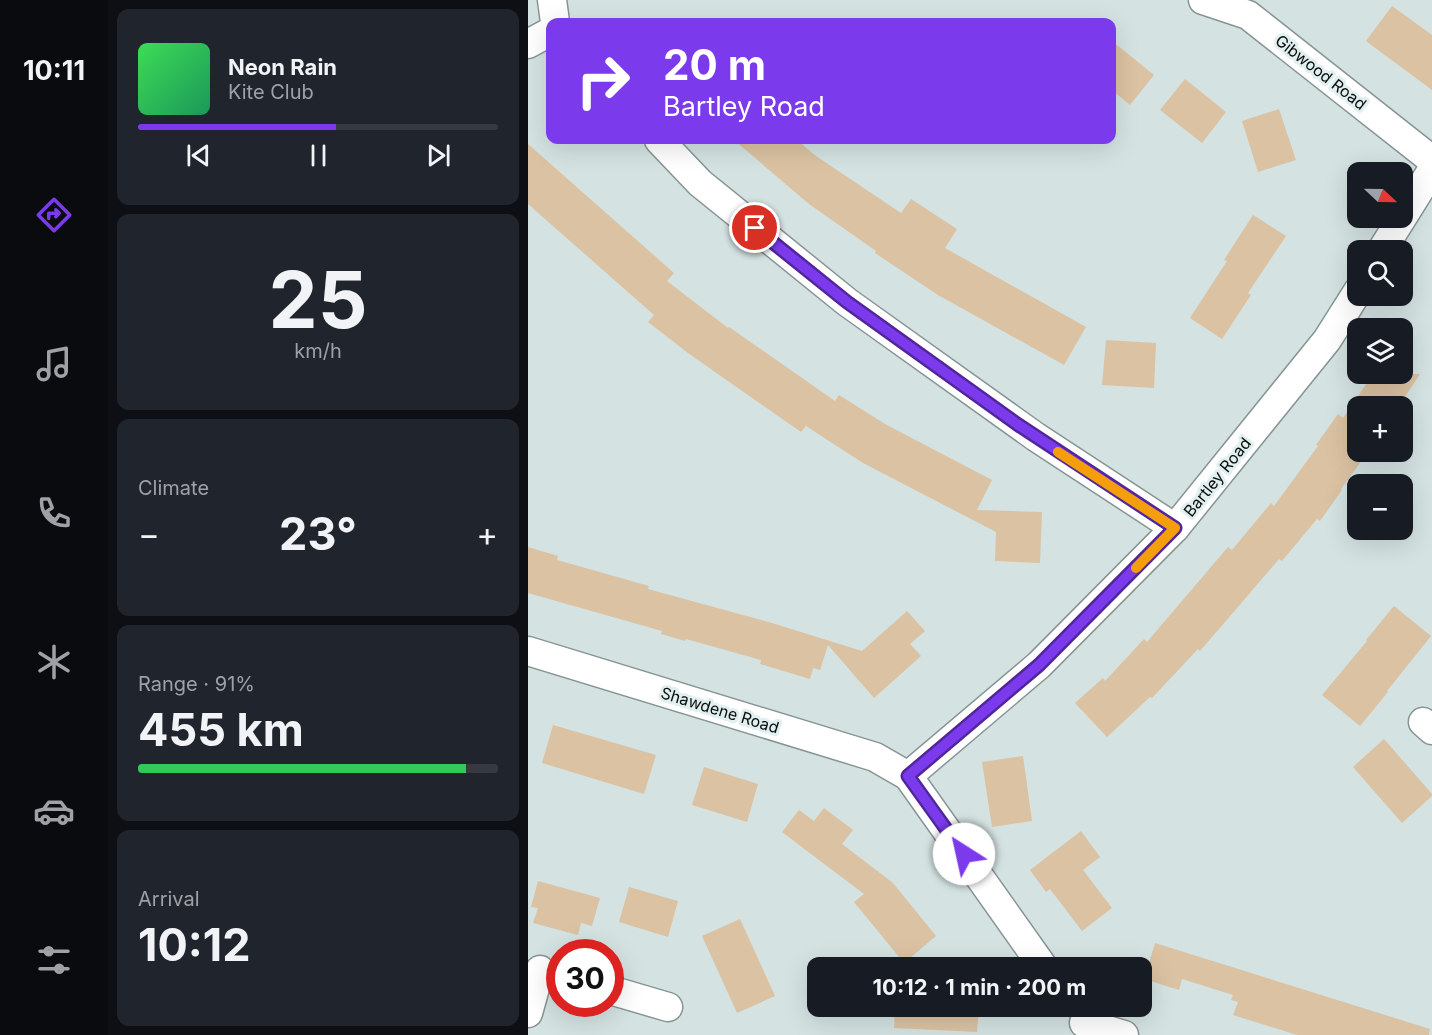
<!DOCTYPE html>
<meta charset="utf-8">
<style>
:root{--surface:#171b24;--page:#20242c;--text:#f1f3f6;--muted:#9ea1a6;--line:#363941;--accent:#7c3aed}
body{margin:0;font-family:Inter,sans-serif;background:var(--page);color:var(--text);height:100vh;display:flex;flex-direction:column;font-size:22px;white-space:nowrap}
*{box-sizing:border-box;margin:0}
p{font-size:20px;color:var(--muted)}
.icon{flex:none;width:33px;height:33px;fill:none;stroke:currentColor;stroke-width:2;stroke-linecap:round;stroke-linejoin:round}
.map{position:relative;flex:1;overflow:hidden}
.sheet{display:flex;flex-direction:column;gap:9px;padding:9px;background:#0d0f14;width:420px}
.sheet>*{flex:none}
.banner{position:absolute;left:18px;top:18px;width:570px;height:126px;border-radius:12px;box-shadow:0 6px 24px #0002;background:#7c3aed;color:#fff;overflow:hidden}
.needle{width:39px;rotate:112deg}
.tools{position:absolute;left:819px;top:162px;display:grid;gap:12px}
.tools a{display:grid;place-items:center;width:66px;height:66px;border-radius:12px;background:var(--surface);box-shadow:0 6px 24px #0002;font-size:30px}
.speed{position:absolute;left:18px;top:939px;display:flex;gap:12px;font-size:30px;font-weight:700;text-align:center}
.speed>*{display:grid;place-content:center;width:78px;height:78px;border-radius:50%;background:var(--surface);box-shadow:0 6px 24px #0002;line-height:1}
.speed .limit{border:9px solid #d22;background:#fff;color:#111}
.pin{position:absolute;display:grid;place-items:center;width:51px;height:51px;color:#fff;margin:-26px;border:3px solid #fff;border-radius:50%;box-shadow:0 2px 6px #0007}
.me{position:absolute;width:66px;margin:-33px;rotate:325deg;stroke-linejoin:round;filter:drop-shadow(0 0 4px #0008)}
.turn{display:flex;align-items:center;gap:21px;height:126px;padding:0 18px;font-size:27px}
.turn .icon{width:78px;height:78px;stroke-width:2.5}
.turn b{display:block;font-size:42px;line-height:51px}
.big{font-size:45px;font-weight:700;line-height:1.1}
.sheet .card{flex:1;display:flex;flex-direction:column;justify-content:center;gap:9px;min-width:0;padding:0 21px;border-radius:12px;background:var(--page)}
.sheet .dial{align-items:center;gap:0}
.dial b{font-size:78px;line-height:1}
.song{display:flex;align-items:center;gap:18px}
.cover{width:72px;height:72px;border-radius:9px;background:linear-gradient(135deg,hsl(130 70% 55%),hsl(150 70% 35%))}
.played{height:6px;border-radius:3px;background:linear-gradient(90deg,var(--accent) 55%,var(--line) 55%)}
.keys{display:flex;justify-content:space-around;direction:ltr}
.heat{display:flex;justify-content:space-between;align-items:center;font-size:33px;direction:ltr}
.charge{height:9px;border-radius:4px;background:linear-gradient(90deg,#34c759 91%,var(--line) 0)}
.trip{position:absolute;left:279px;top:957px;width:345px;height:60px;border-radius:12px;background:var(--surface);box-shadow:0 6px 24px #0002;font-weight:700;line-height:60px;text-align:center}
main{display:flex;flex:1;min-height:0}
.tab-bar{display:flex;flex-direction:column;width:108px;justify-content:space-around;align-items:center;background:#090b0e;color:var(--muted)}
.tab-bar .icon{width:42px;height:42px}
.tab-bar .on{color:var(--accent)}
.tab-bar b{font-size:27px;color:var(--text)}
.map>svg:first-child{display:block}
.building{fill:#dbc2a2}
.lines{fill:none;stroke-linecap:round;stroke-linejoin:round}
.minor-casing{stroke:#879494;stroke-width:31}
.minor{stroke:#fff;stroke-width:28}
.route-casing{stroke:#51269a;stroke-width:15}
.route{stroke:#7c3aed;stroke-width:10}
.slow{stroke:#f59e0b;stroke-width:10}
.labels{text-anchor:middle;stroke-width:6;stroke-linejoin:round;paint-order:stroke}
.street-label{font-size:16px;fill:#080c0c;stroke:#e1efef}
</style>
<main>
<nav class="tab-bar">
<b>10:11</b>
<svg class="icon on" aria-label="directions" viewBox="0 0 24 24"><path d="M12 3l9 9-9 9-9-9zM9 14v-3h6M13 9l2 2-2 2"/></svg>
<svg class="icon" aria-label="music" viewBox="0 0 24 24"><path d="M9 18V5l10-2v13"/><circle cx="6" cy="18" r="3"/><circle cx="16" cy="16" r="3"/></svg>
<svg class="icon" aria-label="phone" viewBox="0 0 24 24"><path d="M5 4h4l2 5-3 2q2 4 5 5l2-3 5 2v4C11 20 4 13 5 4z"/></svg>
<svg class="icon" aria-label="climate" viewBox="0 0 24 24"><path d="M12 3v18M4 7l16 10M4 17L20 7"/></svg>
<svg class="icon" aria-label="car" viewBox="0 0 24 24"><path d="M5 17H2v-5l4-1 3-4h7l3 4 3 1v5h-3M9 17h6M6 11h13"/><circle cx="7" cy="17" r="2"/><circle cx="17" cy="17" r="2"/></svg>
<svg class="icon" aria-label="filters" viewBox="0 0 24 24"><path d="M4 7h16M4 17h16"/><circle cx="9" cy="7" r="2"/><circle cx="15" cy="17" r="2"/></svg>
</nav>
<section class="sheet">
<div class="card">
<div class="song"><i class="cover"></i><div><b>Neon Rain</b><p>Kite Club</p></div></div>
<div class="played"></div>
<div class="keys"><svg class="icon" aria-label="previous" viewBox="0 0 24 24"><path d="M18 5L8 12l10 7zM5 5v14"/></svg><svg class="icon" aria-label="pause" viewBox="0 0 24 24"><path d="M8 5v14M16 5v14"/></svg><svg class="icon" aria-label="next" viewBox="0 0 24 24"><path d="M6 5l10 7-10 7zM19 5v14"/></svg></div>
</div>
<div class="card dial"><b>25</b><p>km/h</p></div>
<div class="card"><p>Climate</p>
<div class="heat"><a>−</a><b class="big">23°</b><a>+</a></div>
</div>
<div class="card"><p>Range · 91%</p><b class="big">455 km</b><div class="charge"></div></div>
<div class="card"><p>Arrival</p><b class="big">10:12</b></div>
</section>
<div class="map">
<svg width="904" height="1035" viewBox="0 0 904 1035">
<rect width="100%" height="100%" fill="#d4e2e2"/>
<g class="building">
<path d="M864,6l40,29v55l-66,-49z"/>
<path d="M584,41l42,34 -24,30 -18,-15z"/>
<path d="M657,79l41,33 -24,31 -42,-33z"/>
<path d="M751,109l17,51 -38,12 -16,-51z"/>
<path d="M206,140h63l19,16 85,57 10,-14 46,30 -12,19 141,79 -22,38 -126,-70 -63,-42 1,-2 -67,-47z"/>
<path d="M0,144l146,129 -7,8 61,47 1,-1 106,74 4,-6 46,29 107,56 -15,30 65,2 -2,51 -45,-2 1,-29 -133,-69 -57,-37 -5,6 -113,-79 -40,-31 6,-7 -126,-111z"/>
<path d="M725,215l33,21 -38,57 3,2 -29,44 -32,-21 37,-57 -3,-1z"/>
<path d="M578,340l50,3 -2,45 -52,-3z"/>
<path d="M845,374h47l-21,32h-41v46h10l-27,37 1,1 -22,31 -3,-2 -35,42 -3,-2 -79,92 -2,-2 -46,49 -2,-1 -43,40 -32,-34 28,-25 2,3 39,-42 3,3 81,-95 4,3 39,-47 3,3 44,-60 -2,-1 22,-31 5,4z"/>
<path d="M0,547l30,9 -1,4 92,26 -1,3 124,34 90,28 45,-40 18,20 -15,13 11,12 -47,42 -46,-53 -8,25 -7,-2 -3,11 -50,-15 1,-4 -75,-21 -1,2 -24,-7 1,-3 -134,-38z"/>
<path d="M866,606l37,30 -44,55 1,1 -28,34 -38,-31 45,-54 -1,-1z"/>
<path d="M25,725l103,30 -12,39 -102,-31z"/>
<path d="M856,739l48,55v2l-30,27 -49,-56z"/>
<path d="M495,756l9,65 -40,6 -10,-65z"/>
<path d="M176,767l54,17 -11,38 -55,-17z"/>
<path d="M296,808l29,22 -11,14 51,39 43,53 -32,27 -50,-61 10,-8 -82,-62 17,-22 15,11z"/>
<path d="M553,831l19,26 -17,13 29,38 -30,23 -32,-42 -4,3 -16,-22z"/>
<path d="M10,881l62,17 -8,28 -11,-3 -3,12 -45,-12 5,-15 -7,-1z"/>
<path d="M101,887l49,14 -10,36 -49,-15z"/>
<path d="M212,919l35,77 -38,17 -35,-77z"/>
<path d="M627,943l275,86 -1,6h-132l-64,-20 5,-13 -7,-2 2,-5 -51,-16 -3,11 -35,-11z"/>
<path d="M367,1006h84l-2,26 -83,-4z"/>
</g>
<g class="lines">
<g class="minor-casing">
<g id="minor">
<path d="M24,0l3,22"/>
<path d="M675,0l45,15 184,145"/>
<path d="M0,44l22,-12"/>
<path d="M131,140l41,43 147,119 189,135 139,91"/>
<path d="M854,250l50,-80"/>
<path d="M0,651l347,106 33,19"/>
<path d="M895,722l9,8"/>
<path d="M516,968l-136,-192 131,-111 136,-137 152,-188 31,-49"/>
<path d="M82,990l58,17"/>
<path d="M0,1013l12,-43"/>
<path d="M556,1023l40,12"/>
</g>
</g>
<use href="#minor" class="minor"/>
</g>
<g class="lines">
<g class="route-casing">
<path id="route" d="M227,228l92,74 170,122 158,104 -136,137 -131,111 56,78"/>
</g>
<use href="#route" class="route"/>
<path class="slow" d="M530,452l117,76 -39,40"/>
</g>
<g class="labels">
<g class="street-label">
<text transform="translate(793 72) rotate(38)" y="6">Gibwood Road</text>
<text transform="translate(689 477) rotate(-51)" y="6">Bartley Road</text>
<text transform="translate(192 710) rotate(17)" y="6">Shawdene Road</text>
</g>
</g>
</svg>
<div class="tools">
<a><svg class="needle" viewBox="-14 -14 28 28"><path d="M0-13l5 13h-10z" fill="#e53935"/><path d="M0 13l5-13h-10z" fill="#9ea1a6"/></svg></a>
<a><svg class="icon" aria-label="search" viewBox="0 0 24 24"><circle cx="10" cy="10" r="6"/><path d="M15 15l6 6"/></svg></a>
<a><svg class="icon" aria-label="layers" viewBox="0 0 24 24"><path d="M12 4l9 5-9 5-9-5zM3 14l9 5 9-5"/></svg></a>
<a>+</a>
<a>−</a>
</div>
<div class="speed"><div class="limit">30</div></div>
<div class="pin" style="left:227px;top:228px;background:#d93025"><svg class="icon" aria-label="arrive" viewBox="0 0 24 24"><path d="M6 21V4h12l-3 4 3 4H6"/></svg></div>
<svg class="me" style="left:436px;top:854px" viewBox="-20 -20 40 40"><circle r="19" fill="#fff"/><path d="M0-13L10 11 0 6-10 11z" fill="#7c3aed"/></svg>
<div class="trip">10:12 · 1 min · 200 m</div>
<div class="banner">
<div class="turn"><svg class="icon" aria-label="right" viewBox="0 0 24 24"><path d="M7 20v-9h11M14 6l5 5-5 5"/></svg><div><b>20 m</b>Bartley Road</div></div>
</div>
</div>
</main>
